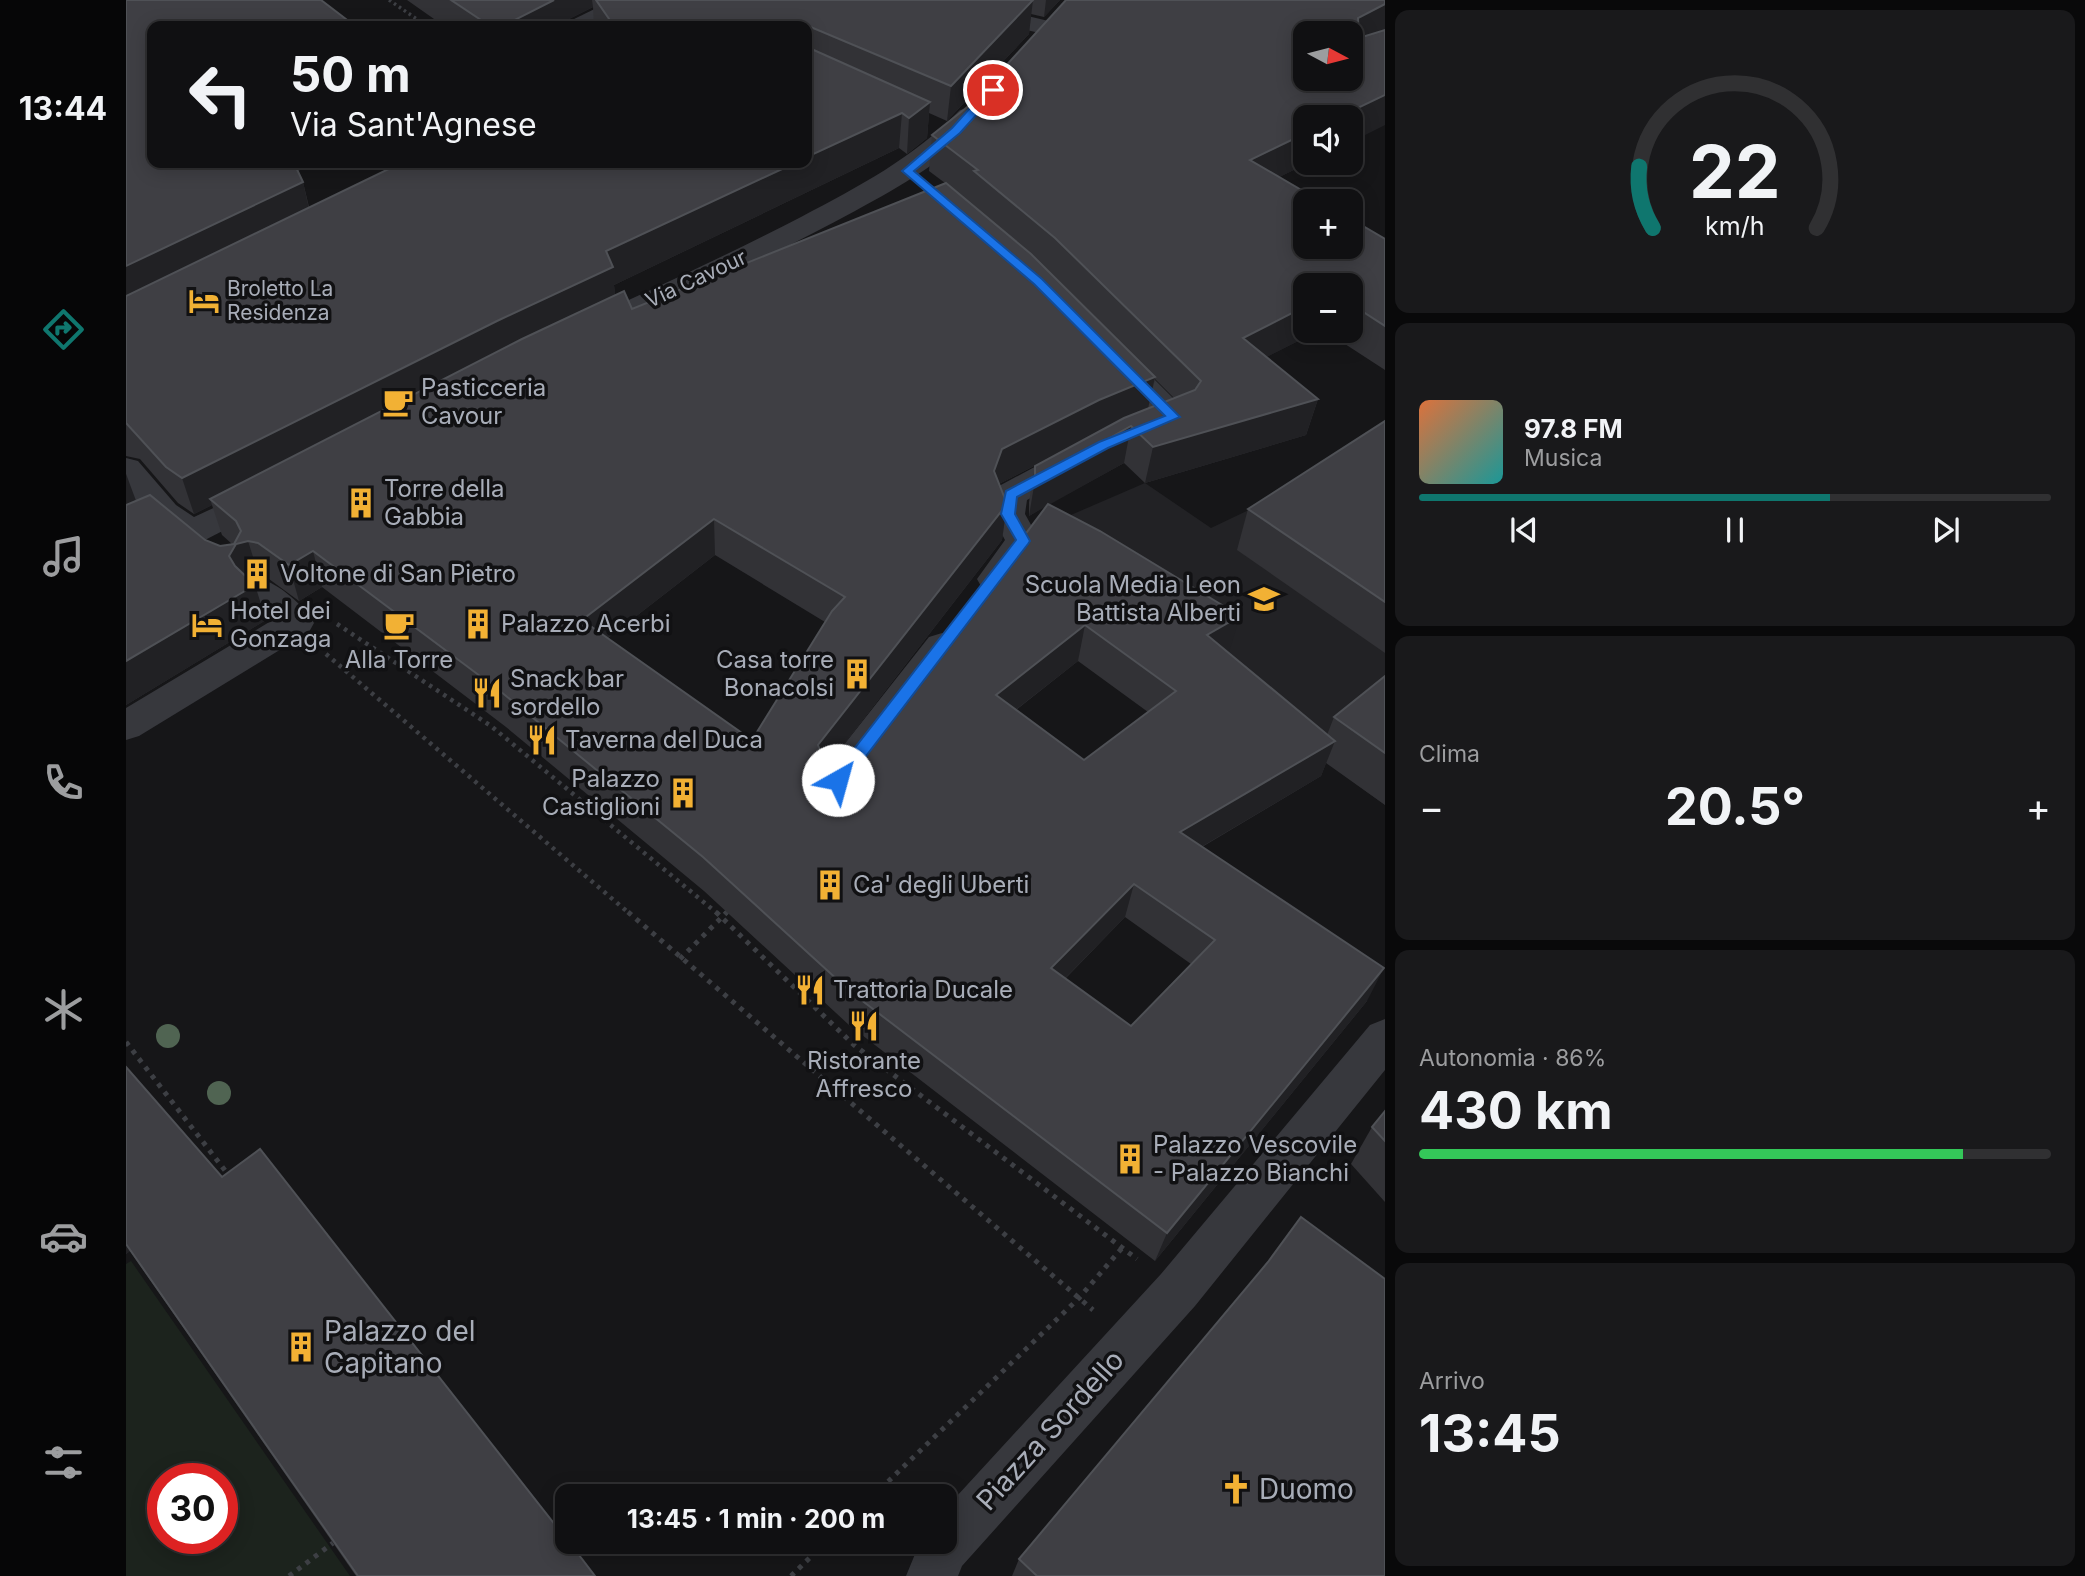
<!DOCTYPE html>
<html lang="it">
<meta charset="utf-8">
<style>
:root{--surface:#101012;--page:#19191b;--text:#f1f3f6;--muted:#9c9d9f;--line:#303032;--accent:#0f766e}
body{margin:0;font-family:Inter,sans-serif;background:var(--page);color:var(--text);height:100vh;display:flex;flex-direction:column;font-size:26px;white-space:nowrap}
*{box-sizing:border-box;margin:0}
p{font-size:23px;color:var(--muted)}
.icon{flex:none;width:38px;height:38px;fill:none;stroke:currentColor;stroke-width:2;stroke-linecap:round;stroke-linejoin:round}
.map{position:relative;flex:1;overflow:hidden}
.sheet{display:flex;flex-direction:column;gap:10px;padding:10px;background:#09090a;width:700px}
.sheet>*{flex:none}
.banner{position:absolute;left:21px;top:21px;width:665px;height:147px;border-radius:14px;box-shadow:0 4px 18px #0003,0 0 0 2px var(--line);background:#101012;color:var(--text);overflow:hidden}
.needle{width:46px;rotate:97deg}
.tools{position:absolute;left:1167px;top:21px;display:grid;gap:14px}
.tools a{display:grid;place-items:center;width:70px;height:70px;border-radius:14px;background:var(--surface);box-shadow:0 4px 18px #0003,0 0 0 2px var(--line);font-size:35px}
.speed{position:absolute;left:21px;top:1463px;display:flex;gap:14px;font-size:35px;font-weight:700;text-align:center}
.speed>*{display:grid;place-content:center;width:91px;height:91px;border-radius:50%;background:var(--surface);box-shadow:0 4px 18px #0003,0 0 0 2px var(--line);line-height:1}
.speed .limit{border:10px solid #d22;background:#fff;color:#111}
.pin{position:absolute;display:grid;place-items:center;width:60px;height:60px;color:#fff;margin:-30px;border:4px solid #fff;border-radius:50%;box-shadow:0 2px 7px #0007}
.me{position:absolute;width:77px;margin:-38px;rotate:38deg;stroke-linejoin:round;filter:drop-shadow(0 0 5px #0008)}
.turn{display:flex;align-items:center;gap:24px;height:147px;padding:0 28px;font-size:32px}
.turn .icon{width:91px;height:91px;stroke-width:2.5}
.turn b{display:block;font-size:49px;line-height:60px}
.big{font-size:52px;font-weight:700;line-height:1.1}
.sheet .card{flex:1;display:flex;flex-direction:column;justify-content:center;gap:10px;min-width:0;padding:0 24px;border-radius:14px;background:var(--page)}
.sheet .dial{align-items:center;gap:0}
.dial svg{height:182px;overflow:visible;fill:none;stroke:var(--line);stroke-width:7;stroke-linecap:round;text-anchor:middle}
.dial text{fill:var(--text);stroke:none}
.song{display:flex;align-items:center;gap:21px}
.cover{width:84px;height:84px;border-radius:10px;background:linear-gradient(135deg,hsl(20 70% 55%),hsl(180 70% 35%))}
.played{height:7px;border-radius:4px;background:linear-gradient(90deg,var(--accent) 65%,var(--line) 65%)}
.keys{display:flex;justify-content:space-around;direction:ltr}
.heat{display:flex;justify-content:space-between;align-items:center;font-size:38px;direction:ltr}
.charge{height:10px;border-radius:5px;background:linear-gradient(90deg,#34c759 86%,var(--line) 0)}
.trip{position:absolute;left:429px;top:1484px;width:402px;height:70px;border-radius:14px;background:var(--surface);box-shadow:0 4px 18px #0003,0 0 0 2px var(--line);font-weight:700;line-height:70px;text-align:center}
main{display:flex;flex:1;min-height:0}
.tab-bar{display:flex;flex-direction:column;width:126px;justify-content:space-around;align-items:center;background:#060607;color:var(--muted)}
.tab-bar .icon{width:49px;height:49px}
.tab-bar .selected{color:var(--accent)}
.tab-bar b{font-size:32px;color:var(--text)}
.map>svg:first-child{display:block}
.built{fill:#222225}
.green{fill:#1c231d;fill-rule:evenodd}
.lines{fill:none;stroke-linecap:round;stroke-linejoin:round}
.path-far2{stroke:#3d3f44;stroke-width:3.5;stroke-dasharray:2.5 3.5;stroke-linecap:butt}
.path-far1{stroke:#3d3f44;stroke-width:4.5;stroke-dasharray:3.5 5;stroke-linecap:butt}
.path{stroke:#3d3f44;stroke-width:5;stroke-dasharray:4.5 6;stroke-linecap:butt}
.minor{fill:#37383d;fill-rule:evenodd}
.tree{fill:#506452}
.wall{fill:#323236;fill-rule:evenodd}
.shaded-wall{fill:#212124}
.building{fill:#3f3f44;stroke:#4f5156;stroke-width:2;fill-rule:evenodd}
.route{fill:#1a73e8;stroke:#114b97;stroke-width:2}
.labels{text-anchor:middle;stroke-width:7;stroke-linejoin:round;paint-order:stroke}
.far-street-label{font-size:21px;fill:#a8adb8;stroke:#111113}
.far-poi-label{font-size:21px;fill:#a8adb8;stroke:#111113;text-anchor:start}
.poi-label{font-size:24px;fill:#a8adb8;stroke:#111113;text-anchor:start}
.near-poi-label{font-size:28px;fill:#a8adb8;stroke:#111113;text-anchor:start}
.near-street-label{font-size:28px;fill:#a8adb8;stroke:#111113}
</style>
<main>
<nav class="tab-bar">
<b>13:44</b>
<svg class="icon selected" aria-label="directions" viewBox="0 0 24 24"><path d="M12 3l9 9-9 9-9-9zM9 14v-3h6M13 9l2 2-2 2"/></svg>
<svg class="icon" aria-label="music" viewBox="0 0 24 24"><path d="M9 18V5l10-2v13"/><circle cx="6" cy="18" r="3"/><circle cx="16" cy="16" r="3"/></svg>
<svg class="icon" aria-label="phone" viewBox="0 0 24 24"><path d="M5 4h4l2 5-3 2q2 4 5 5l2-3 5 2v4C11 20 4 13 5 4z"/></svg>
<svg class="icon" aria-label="climate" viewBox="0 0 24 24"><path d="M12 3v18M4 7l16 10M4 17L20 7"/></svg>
<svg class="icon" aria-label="car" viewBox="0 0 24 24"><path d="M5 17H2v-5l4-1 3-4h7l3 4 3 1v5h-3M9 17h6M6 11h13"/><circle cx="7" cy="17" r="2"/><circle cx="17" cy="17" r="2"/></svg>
<svg class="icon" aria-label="filters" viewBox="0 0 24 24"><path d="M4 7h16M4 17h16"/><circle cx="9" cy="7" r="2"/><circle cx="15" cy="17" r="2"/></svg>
</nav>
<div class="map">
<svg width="1259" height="1576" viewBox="0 0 1259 1576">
<rect width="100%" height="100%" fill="#161618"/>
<path class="built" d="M1019,483l66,45 42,-20 132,17v280l-66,-48 -262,-236z"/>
<path class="green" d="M5,1261l219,315h-224v-312zM37,1479h59v59h-59z"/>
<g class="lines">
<path class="path-far2" d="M263,0l38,26"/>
<g class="path-far1">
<path d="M211,624l154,102 227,188"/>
<path d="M200,654l304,260"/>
<path d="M599,914l6,-6"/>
</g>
<g class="path">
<path d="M502,912l465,398"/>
<path d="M590,912l138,133 283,214"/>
<path d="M554,959l47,-47"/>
<path d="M0,1042l104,135"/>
<path d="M747,1496l206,-198 43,-50"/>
<path d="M163,1576l44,-33"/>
<path d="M665,1576l35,-34"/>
</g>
<g class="minor">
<path d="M487,0h31l-3,5 -43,21h-31l3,-5z"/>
<path d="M791,0h43l97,23 3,5 -3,5 -9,2 -128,-30z"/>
<path d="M843,108l9,2 4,6c-30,43 -82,70 -127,95 -79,43 -162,81 -243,121l-11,2 -11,-2 -4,-7 4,-7c71,-33 142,-65 211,-101 57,-30 114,-60 159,-107z"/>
<path d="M989,348l11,3 59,59 5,7c-10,16 -40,24 -57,19l-5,-7 5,-7 19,-8 -52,-56 4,-7z"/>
<path d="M954,446l12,3 4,8 -4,8 -65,35 -2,14 15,27c-7,11 -25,41 -35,47 -8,5 -15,2 -23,0l-5,-9 28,-39c-11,-21 -20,-32 -6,-54l69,-37z"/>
<path d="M0,458l12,3 38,44 18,12 69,-32 12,3 5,8 -5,8 -70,36c-33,10 -60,-27 -79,-50z"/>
<path d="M134,579c20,5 43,26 54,44l-5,9 -170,104 -13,4v-32l145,-87 -23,-21 -5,-9 5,-9z"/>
<path d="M816,633l13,4 5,9 -5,9 -103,137 -14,4 -14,-4 -5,-11 5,-11 105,-133z"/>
<path d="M1259,1019v51l-190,236 -233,260 -4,10h-52l14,-34h25v-33l216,-235 209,-249z"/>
</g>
</g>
<g class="tree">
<circle cx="42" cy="1036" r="12"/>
<circle cx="93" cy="1093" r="12"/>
</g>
<g class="wall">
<path d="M0,0l26,163h162l-16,8 5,11 6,25 498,-44v-137h-213l-1,-19 -24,12 -2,2 1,5h-124l-37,-26h653l-16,17 -13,-3 -2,20 -82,87 -18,-8 -2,25 -20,16 -8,-6 -285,137 1,10 17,14 313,-126 -16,-12 3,-36 376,28 -29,14 106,62v131l-60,-39h26v-46h-45v46h12l-52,26 52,42 -12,36 -161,48 -21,-20 -75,41 180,148h-1l99,83 7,-18 51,-41v129l-59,-42 -5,13 -119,71 165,154 -212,260 -306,-236 -145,-134 -198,-164 -184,-140 -23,14 -30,-22 -10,-3 -10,3 17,41 -140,85v-231l10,27 69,39 15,6 12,-2 -10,-9 -10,-30 -18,9 -16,-11 -38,-44 -14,-3zM1029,379l19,19 -26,10zM945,447l-36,19 -6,36v14l18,-11 -190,254 -18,5 -8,-3 171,-221 5,-36 -8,-20zM589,555l110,67 -73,118 -144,-102zM952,661l70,51 -64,48 -68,-50zM999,917l66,47 -60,62 -66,-47z"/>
<path d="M1259,421v232l-148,-103 11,-41z"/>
<path d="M0,1067l96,110 373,399h-239l-226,-325 -4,3z"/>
<path d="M1259,1111v91l-34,-38 21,-37z"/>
<path d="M893,1559l366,17h-373z"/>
</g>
<g class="shaded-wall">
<path d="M428,0h38l1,7 -24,12 -2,2 1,5h-65z"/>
<path d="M907,0l-4,34 -82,87 4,-35z"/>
<path d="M920,0h14l-16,17z"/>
<path d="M1259,4v30l-34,17 7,-33z"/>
<path d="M1259,95v30l-34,17v-25h-12z"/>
<path d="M804,102l-3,36 -20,16 2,-36z"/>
<path d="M776,113l-3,35 -285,137 2,18 -406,196 2,6 -18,9 -12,-36 315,-157 109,-70 189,-88h12v-6z"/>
<path d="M1180,133v30h2l-67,33 9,-36z"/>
<path d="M163,163h25l-23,12z"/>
<path d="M177,182l8,36 -185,90v-42z"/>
<path d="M1180,306v25h12l-85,43 10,-36z"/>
<path d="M1029,377l-8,36 -55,23 -95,49 -3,-14 8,-22 97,-49z"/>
<path d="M1192,399l-12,36 -161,48 8,-36z"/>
<path d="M1005,426l-7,37 -95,53 6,-36z"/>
<path d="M0,474l13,35 -13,8z"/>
<path d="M881,504l-5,36 -185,239 1,-34z"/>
<path d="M588,519l1,36 -129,100 -4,-35z"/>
<path d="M122,541l11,35 -12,3 -6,13 -12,-36 7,-12z"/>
<path d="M187,551l9,36 -23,14 -10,-36z"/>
<path d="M129,585l11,35 -140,85v-44z"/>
<path d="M1114,616l-11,36 -32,18 10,-35z"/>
<path d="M959,625l-7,36 -88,69 6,-35z"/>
<path d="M1209,741l-14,35 -152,90 11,-34z"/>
<path d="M1008,884l-9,33 -82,84 8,-33z"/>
<path d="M1258,968l-17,33 -212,260 12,-28z"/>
<path d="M0,1245l4,6 -4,3z"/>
</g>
<g class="building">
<path d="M0,0h195l34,26h-203v137h142l9,19 -177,84z"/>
<path d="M325,0h103l-51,26h-13z"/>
<path d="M470,0h437l-82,86 -145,-61v1h-192z"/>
<path d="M940,0h319v4l-27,14 1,20 26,-8v65l-46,22h-33v16l-56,27 70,41h-14v46h45v-28l34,20v87l-34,-22v-19h-45v21l-63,32 75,61 -165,48 -22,-21 -96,54v-14l89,-48 71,-28 6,-9 -146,-143 -81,-67 4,-1 -46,-35 39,-31zM1180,33h45v46h-45z"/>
<path d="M681,47l123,55 -21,16 -7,-5 -95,44z"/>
<path d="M275,163h394l-189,88 7,16 -116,54 -315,157 -16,-11 -40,-44v-127z"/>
<path d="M820,183l85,71 124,123 -56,23 -97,49 -8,22 13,33 -189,241 5,13 16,6 18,-5 191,-255 52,27 140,85 -33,19 128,106 -155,91 204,136 -217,265 -315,-240 -149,-136 -203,-166 -187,-140 -24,14 -31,-22 -10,-2 -12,3 -7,12 6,10 20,19 -129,76v-156l24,-10 55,45 15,6 14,-2 7,-13 -5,-10 -26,-22 312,-160 102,-48 8,18zM588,519l131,78 -13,14 -80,129 -170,-120zM959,625l91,66 -92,69 -88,-65zM1008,884l81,56 -84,86 -80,-58z"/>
<path d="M1259,421v181l-137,-93z"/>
<path d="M1259,676v77l-51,-36z"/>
<path d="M0,1067l96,110 38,-28 307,391v2h2l26,34h-237l-232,-332z"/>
<path d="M1259,1111v30l-13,-14z"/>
<path d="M1175,1217l84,62v297h-348l-18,-17 249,-297z"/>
</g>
<path class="route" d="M863,87l10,3 -39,43 -46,38 128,108 138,138 -72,31 -91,49 -2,17 15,27 -2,3 -184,241 -6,2 -8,-7 3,-4 183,-236 -15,-26 5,-23 93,-49 66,-26 -131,-132 -132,-113 50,-43z"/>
<defs>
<g id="hotel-bare" transform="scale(2.415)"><path d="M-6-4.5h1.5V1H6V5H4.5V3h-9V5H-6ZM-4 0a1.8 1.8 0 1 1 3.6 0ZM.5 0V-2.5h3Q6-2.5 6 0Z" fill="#f2b134" stroke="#111113" stroke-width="2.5" paint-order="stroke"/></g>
<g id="cafe-bare" transform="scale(2.415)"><path d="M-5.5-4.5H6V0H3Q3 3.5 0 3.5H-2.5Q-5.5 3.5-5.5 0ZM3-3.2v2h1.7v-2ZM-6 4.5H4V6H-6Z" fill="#f2b134" stroke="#111113" stroke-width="2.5" paint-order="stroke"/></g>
<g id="building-bare" transform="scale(2.415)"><path d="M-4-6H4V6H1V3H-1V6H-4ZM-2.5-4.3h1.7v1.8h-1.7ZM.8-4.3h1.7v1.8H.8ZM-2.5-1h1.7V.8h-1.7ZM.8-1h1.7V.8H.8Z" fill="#f2b134" stroke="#111113" stroke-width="2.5" paint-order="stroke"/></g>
<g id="school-bare" transform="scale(2.415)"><path d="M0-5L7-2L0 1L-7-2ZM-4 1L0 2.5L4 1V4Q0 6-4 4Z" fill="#f2b134" stroke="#111113" stroke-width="2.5" paint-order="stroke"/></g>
<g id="restaurant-bare" transform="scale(2.415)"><path d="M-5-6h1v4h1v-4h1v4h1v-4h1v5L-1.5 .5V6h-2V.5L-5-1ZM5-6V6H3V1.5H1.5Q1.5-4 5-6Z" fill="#f2b134" stroke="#111113" stroke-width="2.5" paint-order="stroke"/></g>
<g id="church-bare" transform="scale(2.415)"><path d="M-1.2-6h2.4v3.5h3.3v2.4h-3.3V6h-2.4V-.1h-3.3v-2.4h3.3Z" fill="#f2b134" stroke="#111113" stroke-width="2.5" paint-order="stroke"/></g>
</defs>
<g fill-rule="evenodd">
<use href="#hotel-bare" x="78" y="301"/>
<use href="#cafe-bare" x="272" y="402"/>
<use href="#building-bare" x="235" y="503"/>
<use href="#building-bare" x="131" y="574"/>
<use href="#school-bare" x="1138" y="599"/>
<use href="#building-bare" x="352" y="624"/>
<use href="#hotel-bare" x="81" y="625"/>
<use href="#cafe-bare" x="273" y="625"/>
<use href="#building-bare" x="731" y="674"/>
<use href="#restaurant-bare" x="361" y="693"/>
<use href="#restaurant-bare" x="416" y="740"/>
<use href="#building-bare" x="557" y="793"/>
<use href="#building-bare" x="704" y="885"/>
<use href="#restaurant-bare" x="684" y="990"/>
<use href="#restaurant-bare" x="738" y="1026"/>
<use href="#building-bare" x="1004" y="1159"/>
<use href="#building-bare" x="175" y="1347"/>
<use href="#church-bare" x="1110" y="1489"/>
</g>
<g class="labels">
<g class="far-street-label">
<text transform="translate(570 279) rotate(-25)" y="7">Via Cavour</text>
</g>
<g class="far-poi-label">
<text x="101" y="296">Broletto La<tspan x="101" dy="24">Residenza</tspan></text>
</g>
<g class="poi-label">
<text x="295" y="396">Pasticceria<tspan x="295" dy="28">Cavour</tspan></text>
<text x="258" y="497">Torre della<tspan x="258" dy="28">Gabbia</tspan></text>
<text x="154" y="582">Voltone di San Pietro</text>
<text x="1115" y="593" text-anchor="end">Scuola Media Leon<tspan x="1115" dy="28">Battista Alberti</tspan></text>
<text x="104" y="619">Hotel dei<tspan x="104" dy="28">Gonzaga</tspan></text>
<text x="375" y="632">Palazzo Acerbi</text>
<text x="273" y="668" text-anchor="middle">Alla Torre</text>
<text x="708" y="668" text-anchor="end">Casa torre<tspan x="708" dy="28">Bonacolsi</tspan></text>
<text x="384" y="687">Snack bar<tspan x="384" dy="28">sordello</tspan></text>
<text x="439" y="748">Taverna del Duca</text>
<text x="534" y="787" text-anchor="end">Palazzo<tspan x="534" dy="28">Castiglioni</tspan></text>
<text x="727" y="893">Ca' degli Uberti</text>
<text x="707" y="998">Trattoria Ducale</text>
<text x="738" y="1069" text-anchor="middle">Ristorante<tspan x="738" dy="28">Affresco</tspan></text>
<text x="1027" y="1153">Palazzo Vescovile<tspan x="1027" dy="28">- Palazzo Bianchi</tspan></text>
</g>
<g class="near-poi-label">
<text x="198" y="1341">Palazzo del<tspan x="198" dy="32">Capitano</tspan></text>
<text x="1133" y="1499">Duomo</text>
</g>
<g class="near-street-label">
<text transform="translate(924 1430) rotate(-48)" y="10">Piazza Sordello</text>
</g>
</g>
</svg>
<div class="tools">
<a><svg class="needle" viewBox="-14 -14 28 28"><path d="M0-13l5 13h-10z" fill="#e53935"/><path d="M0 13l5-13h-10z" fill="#9c9d9f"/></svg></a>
<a><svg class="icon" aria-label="sound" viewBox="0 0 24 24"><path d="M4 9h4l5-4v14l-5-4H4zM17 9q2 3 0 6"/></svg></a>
<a>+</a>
<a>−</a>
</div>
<div class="speed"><div class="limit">30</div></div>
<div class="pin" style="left:867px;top:90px;background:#d93025"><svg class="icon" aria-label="arrive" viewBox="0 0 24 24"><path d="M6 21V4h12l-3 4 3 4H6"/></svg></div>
<svg class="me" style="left:712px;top:780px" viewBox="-20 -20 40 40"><circle r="19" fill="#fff"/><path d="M0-13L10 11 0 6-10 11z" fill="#1a73e8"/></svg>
<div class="trip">13:45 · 1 min · 200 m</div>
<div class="banner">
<div class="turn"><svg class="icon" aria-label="left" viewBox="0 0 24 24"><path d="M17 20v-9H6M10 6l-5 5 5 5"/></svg><div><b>50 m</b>Via Sant'Agnese</div></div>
</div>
</div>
<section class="sheet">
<div class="card dial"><svg viewBox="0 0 100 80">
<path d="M14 69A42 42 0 1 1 86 69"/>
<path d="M14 69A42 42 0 0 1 8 42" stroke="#0f766e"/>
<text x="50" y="56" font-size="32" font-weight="700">22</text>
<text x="50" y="72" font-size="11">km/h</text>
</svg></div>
<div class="card">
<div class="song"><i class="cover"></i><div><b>97.8 FM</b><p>Musica</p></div></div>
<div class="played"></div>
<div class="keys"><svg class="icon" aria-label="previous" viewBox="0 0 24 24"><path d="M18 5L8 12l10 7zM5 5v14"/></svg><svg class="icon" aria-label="pause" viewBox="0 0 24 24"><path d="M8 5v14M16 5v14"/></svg><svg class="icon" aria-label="next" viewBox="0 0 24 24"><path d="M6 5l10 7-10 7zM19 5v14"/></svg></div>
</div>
<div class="card"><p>Clima</p>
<div class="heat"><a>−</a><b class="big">20.5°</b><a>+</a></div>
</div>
<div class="card"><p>Autonomia · 86%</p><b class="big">430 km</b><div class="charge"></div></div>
<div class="card"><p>Arrivo</p><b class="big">13:45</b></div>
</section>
</main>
